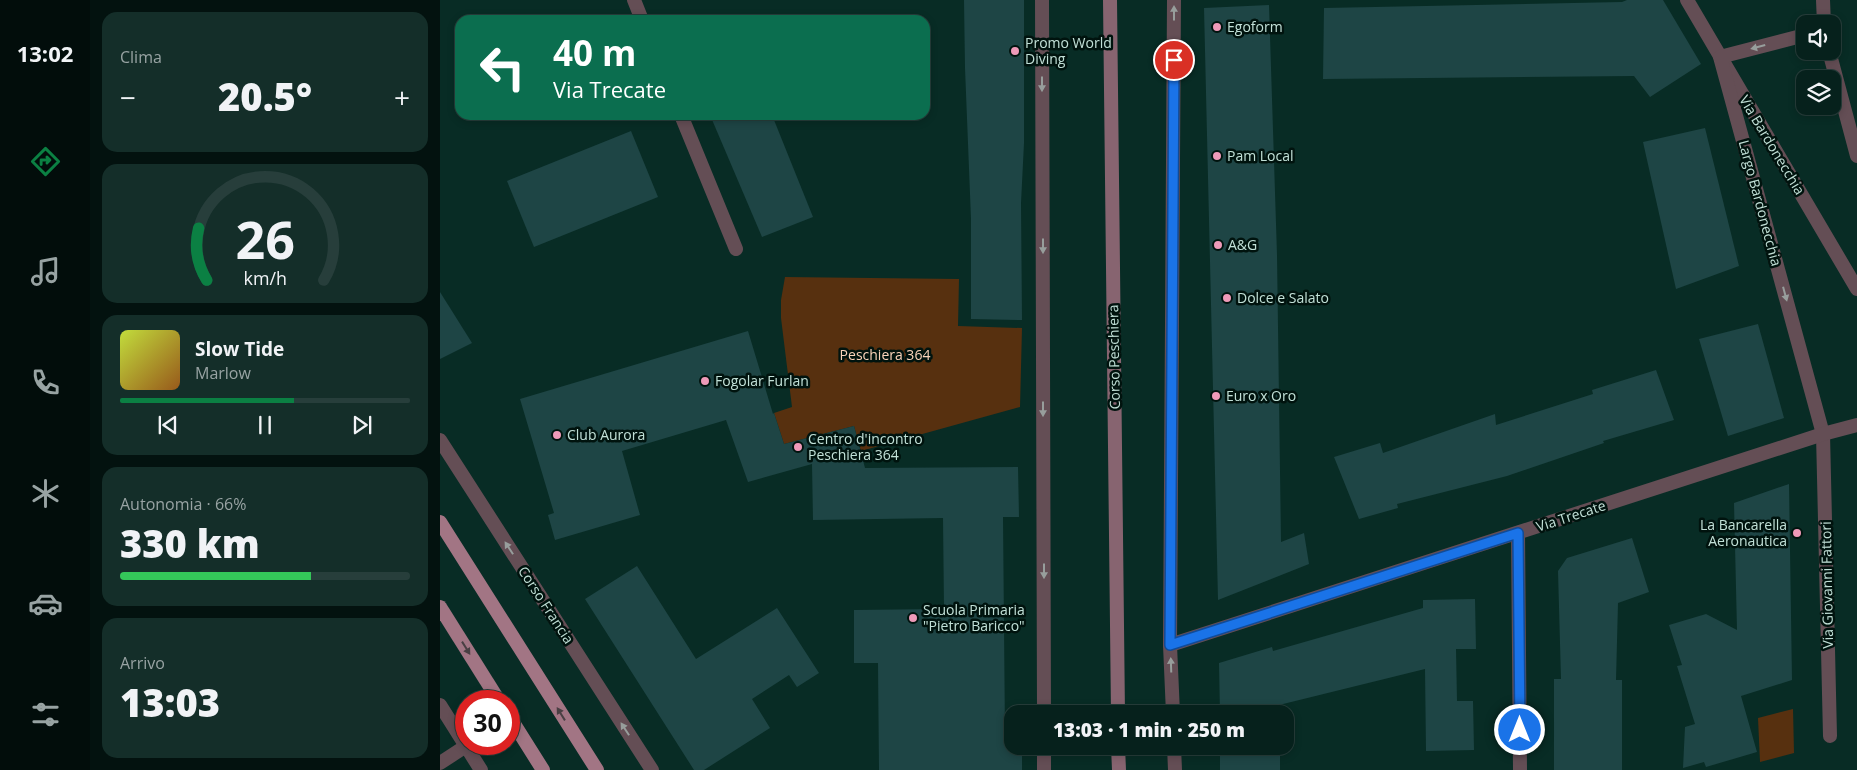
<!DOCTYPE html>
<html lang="it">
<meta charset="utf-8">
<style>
:root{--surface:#06211c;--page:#142e29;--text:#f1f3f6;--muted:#98a3a3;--line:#273e3b;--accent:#0b8043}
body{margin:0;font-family:"Open Sans",sans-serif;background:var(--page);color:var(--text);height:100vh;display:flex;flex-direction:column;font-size:19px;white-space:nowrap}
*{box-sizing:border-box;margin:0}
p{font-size:16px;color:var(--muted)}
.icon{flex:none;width:28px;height:28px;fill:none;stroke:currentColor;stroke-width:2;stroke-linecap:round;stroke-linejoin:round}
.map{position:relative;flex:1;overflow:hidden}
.details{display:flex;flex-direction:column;gap:12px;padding:12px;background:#03120f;width:350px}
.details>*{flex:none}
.hud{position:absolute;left:15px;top:15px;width:475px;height:105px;border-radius:15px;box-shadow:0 2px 8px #0003,0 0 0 1px var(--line);background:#0b6e4f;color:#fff;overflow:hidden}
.buttons{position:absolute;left:1356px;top:15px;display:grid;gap:10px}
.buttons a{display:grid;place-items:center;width:45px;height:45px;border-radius:10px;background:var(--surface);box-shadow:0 2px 8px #0003,0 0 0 1px var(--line);font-size:25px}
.speed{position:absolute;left:15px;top:690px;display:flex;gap:10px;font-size:25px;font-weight:700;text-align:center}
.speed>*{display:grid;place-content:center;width:65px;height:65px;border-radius:50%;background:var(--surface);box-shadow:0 2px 8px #0003,0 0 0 1px var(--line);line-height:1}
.speed .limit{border:8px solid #d22;background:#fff;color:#111}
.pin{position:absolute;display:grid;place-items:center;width:42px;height:42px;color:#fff;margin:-21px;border:2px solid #fff;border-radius:50%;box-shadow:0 1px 5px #0007}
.me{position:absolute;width:55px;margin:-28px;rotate:0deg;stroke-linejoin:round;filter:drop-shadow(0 0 4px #0008)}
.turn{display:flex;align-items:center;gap:18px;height:105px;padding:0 15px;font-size:22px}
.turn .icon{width:65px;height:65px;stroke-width:2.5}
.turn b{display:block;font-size:35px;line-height:42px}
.big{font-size:38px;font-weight:800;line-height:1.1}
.details .widget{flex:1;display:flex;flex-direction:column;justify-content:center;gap:8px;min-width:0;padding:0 18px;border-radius:15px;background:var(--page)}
.details .dial{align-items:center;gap:0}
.dial svg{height:130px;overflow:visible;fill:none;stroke:var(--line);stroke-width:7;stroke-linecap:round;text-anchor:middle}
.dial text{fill:var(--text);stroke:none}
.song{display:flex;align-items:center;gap:15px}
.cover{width:60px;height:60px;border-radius:8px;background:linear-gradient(135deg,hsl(70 70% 55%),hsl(30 70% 35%))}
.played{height:5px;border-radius:2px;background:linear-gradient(90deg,var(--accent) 60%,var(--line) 60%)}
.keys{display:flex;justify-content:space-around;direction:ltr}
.heat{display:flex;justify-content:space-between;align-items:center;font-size:28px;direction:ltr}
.charge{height:8px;border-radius:4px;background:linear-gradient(90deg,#34c759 66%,var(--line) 0)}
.trip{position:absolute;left:564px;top:705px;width:290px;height:50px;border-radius:15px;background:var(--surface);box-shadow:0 2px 8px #0003,0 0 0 1px var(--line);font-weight:800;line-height:50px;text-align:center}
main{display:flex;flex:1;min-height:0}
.menu{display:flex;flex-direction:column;width:90px;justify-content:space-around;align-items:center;background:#020d0b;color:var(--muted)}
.menu .icon{width:35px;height:35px}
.menu .current{color:var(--accent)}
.menu b{font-size:22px;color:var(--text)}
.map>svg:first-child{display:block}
.green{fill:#57300f}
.building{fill:#1e4545}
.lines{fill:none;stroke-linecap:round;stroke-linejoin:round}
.minor{stroke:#644e55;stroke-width:14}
.secondary{stroke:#876470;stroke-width:14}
.primary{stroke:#a27584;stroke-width:14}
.oneway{fill:#979e9c}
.oneway2{fill:#493f43}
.route-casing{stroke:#114b97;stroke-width:12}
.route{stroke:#1a73e8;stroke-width:9}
.poi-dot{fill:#ef9ab9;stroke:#00130e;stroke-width:2}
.labels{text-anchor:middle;stroke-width:5;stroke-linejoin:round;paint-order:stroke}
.poi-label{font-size:14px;fill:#c1e0d7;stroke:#00130e;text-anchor:start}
.street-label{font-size:14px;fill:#c1e0d7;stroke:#00130e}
.park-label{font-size:14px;fill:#fad4ba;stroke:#00130e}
</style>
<main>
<nav class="menu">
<b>13:02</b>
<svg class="icon current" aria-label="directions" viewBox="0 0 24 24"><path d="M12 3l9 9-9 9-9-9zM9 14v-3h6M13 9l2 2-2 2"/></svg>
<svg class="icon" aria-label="music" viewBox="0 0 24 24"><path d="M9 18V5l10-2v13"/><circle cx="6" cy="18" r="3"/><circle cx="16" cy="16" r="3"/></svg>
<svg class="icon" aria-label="phone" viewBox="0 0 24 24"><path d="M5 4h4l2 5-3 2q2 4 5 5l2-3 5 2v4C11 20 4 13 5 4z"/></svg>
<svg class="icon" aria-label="climate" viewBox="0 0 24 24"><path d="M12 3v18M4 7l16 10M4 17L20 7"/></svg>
<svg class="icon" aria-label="car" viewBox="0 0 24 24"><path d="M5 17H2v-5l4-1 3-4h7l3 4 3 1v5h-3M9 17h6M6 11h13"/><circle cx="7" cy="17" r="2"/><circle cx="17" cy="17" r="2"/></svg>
<svg class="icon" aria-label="filters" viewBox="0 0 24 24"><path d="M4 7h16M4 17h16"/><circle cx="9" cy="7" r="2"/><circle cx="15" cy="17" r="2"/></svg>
</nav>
<section class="details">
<div class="widget"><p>Clima</p>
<div class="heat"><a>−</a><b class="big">20.5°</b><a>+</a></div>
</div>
<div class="widget dial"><svg viewBox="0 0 100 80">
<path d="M14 69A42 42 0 1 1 86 69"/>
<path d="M14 69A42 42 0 0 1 9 37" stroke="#0b8043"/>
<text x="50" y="56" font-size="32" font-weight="700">26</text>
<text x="50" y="72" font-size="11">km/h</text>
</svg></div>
<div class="widget">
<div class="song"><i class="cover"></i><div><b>Slow Tide</b><p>Marlow</p></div></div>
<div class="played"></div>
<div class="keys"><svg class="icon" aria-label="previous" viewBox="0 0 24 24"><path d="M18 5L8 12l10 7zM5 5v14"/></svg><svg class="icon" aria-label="pause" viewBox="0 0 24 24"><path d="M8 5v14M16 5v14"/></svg><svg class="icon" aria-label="next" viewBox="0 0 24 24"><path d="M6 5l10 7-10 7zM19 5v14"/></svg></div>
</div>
<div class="widget"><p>Autonomia · 66%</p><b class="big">330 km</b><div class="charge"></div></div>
<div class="widget"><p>Arrivo</p><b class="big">13:03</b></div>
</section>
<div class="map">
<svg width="1417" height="770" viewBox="0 0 1417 770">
<rect width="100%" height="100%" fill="#082c25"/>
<g class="green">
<path d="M345,277l174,2 -1,47 64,2 -2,79 -159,44 -7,-25 -70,18 -10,-31 18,-6 -11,-89v-18z"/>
<path d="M1353,709l1,44 -34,9 -2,-44z"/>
</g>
<g class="building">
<path d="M524,0h60v143l-3,60 1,117 -51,-1v-100l-6,-151z"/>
<path d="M1187,0h36l38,64 -51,33 -16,-21 -311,3 1,-71 298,-6z"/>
<path d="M829,5l8,250 4,287 23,-9 5,31 -91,36 -14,-592z"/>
<path d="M270,115h62l41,102 -51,20z"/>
<path d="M1265,128l34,138 -63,23 -33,-147z"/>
<path d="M191,131l27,66 -124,50 -27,-66z"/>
<path d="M0,292l32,51 -32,16z"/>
<path d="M1318,324l26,94 -56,18 -29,-97z"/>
<path d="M308,331l25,83 1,-1 10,31 70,-18 11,42 153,-1 1,50h-16l2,219h7v10h10v24h-143l-1,-107h-24v-53l90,-1 -1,-91 -130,2 -1,-56 -64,18 -22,-62 -104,31 18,64 -85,25 -7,-25 6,-2 -34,-114z"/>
<path d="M1216,370l18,50 -71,21 1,2 -97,33 -110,28 1,4 -39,11 -25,-62 46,-14 3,10 112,-39 1,11 97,-31 -1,-4z"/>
<path d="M1349,484l3,196 -51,16 16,56 -51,15 -2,-5 -21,6 2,-41 10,-3 -18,-58 5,-1 -13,-40 37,-11 31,16 -3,-127z"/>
<path d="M1192,538l17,54 -31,11 -2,77h6v90h-68v-91h7l-3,-108 9,-13z"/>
<path d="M197,566l59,93 81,-51 42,65 -22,14 -8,-12 -37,24 18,29 -66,42h-10l-109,-171z"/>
<path d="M1035,599l1,50h-20l1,52h16l1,49 -48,1 -1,-82 -146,36v9h-59l-1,-51 53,-16 1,4 150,-43v-8z"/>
<rect x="780" y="746" width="60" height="24"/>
</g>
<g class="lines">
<g class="minor">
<path d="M194,0l8,20"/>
<path d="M602,0l2,714"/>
<path d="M1247,0l170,289"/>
<path d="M1383,0l1,24"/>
<path d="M1365,35l-85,22 103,377 7,302"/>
<path d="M1389,51l28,105"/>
<path d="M241,115l55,134"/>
<path d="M0,440l212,330"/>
<path d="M1078,533l2,237"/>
<path d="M730,645l653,-211 34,-9"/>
<path d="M0,705l41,65"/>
<path d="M733,714l-3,-69 4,-645"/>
<path d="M604,746v24"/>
<path d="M734,746l1,24"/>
<path d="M0,763l26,-17"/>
</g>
<g class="secondary">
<path d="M670,0l8,714"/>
<path d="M678,746l1,24"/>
</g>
<g class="primary">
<path d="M0,522l157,248"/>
<path d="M0,607l59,94"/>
<path d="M69,716l34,54"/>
</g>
</g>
<defs><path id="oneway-solid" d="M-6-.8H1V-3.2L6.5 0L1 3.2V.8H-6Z" transform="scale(1.25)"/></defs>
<g class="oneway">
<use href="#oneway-solid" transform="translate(734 13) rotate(-90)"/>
<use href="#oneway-solid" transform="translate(1318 47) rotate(165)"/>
<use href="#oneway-solid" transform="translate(602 84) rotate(90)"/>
<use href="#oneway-solid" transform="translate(603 246) rotate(90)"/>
<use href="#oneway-solid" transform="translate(1345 294) rotate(75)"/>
<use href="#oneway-solid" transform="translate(603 409) rotate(90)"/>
<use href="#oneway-solid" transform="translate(69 548) rotate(-123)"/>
<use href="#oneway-solid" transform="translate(604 571) rotate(90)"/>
<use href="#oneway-solid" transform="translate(731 665) rotate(-92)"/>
<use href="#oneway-solid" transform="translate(185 729) rotate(-123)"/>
</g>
<g class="oneway2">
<use href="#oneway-solid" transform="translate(26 648) rotate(58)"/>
<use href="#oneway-solid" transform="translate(121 714) rotate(-122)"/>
</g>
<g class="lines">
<g class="route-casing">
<path id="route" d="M734,60l-4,585 348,-112 2,197"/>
</g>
<use href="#route" class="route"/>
</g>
<g class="poi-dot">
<circle cx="777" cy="27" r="5"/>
<circle cx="575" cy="51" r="5"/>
<circle cx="777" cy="156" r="5"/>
<circle cx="778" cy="245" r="5"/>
<circle cx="787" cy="298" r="5"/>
<circle cx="265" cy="381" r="5"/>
<circle cx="776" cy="396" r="5"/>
<circle cx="117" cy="435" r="5"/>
<circle cx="358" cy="447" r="5"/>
<circle cx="1357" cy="533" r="5"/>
<circle cx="473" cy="618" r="5"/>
</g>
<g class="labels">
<g class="poi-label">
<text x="787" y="32">Egoform</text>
<text x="585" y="48">Promo World<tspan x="585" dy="16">Diving</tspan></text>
<text x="787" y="161">Pam Local</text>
<text x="788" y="250">A&amp;G</text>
<text x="797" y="303">Dolce e Salato</text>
<text x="275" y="386">Fogolar Furlan</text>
<text x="786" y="401">Euro x Oro</text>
<text x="127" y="440">Club Aurora</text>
<text x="368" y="444">Centro d'incontro<tspan x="368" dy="16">Peschiera 364</tspan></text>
<text x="1347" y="530" text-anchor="end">La Bancarella<tspan x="1347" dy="16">Aeronautica</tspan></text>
<text x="483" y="615">Scuola Primaria<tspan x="483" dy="16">"Pietro Baricco"</tspan></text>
</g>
<g class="street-label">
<text transform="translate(1332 145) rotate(59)" y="5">Via Bardonecchia</text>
<text transform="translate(1320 203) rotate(75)" y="5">Largo Bardonecchia</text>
<text transform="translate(674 357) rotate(-91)" y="5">Corso Peschiera</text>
<text transform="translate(1131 516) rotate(-18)" y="5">Via Trecate</text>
<text transform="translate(1387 585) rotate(-91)" y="5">Via Giovanni Fattori</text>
<text transform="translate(106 605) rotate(57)" y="5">Corso Francia</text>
</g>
<g class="park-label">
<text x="445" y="360">Peschiera 364</text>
</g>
</g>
</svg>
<div class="buttons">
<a><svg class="icon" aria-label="sound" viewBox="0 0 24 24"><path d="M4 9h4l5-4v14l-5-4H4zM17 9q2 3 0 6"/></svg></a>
<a><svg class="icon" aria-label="layers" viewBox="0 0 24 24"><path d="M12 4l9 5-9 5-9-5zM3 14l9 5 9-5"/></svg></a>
</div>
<div class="speed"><div class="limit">30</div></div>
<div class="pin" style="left:734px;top:60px;background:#d93025"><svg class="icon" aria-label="arrive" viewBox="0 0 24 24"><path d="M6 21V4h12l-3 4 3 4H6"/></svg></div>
<svg class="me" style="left:1080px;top:730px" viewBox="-20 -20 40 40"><circle r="17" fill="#1a73e8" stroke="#fff" stroke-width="3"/><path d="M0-11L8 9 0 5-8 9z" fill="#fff"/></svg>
<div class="trip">13:03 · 1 min · 250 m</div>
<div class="hud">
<div class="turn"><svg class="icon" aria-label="left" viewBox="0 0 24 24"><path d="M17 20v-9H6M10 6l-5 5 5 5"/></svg><div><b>40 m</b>Via Trecate</div></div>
</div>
</div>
</main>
